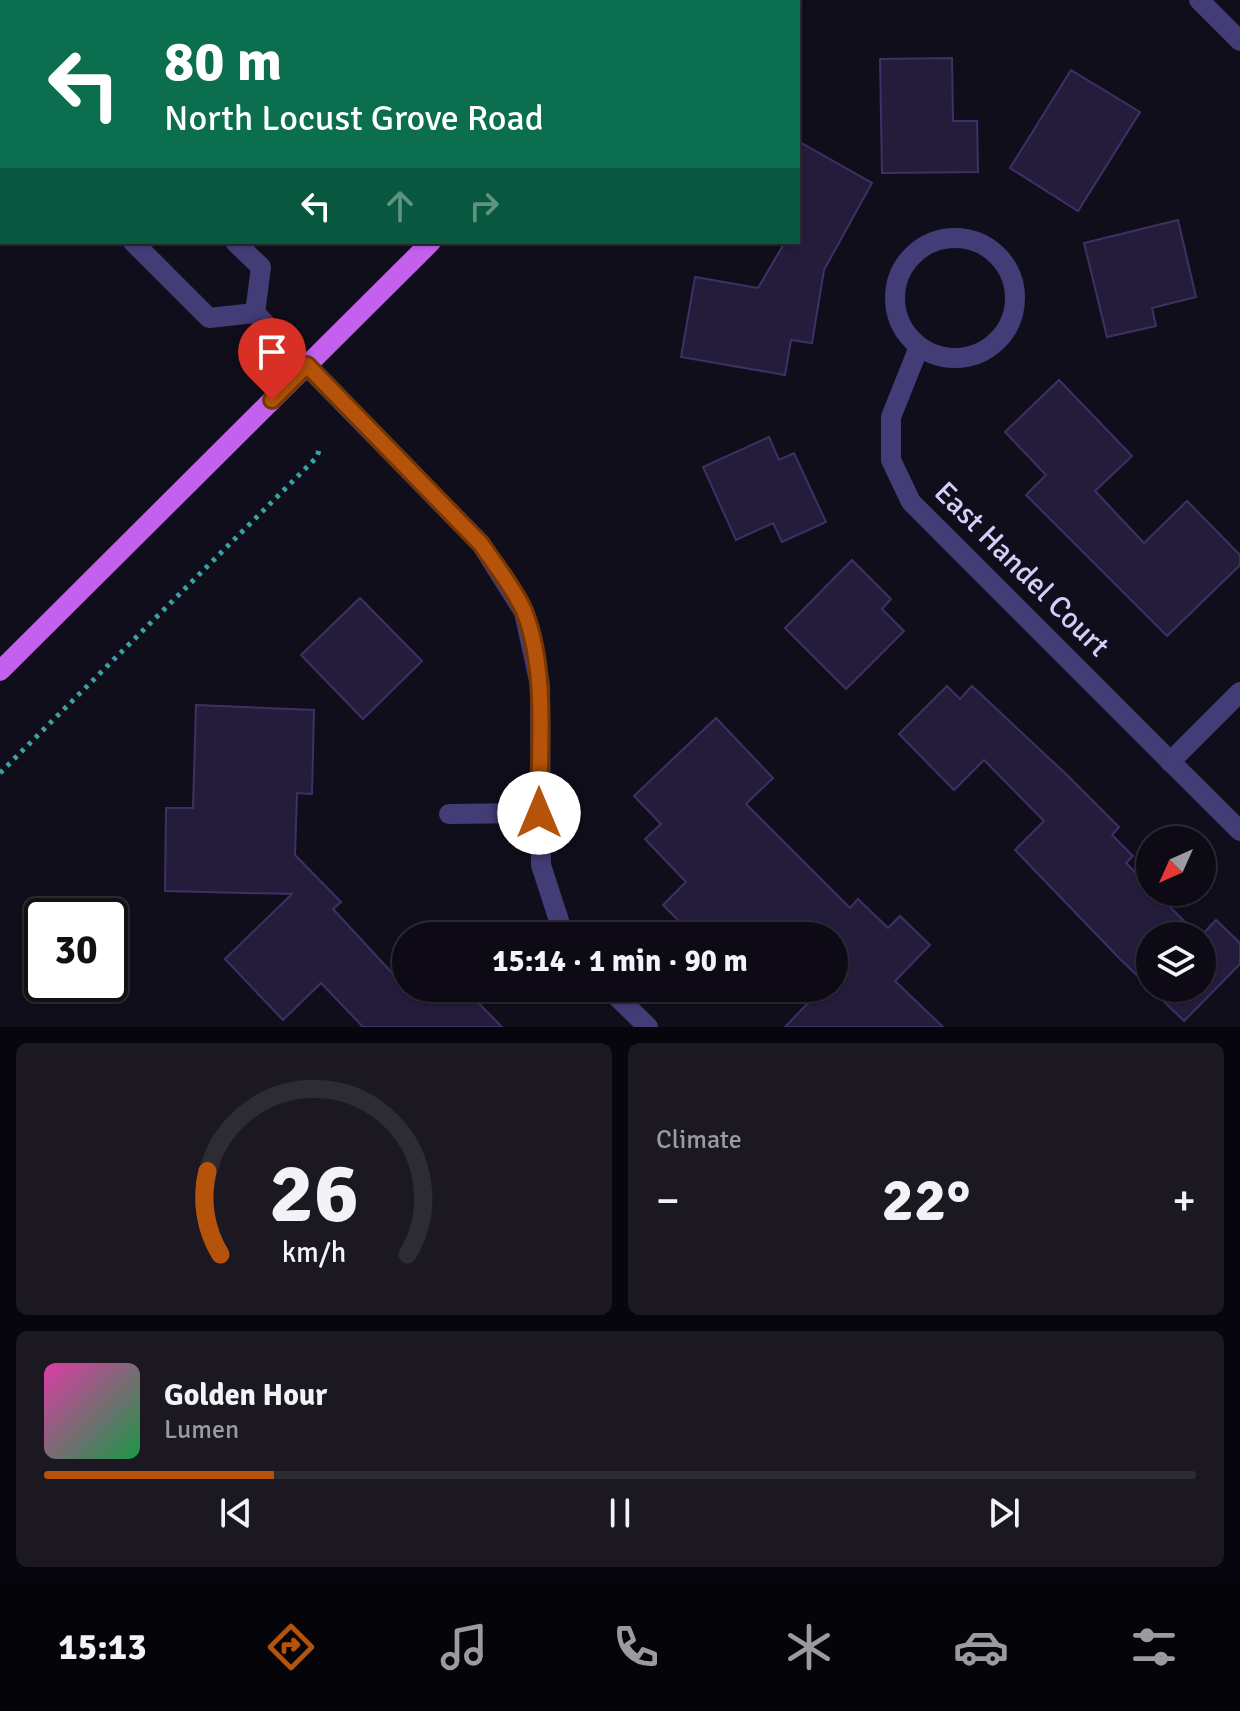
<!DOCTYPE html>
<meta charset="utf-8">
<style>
:root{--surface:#0d0a15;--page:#1b1822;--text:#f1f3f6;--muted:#9a9aa0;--line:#2d2b34;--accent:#b45309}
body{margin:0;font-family:Signika,sans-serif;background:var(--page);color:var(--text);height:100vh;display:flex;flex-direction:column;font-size:30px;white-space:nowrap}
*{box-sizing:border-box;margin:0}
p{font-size:26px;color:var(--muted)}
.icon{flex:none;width:44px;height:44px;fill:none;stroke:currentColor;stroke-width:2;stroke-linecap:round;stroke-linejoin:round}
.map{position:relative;height:1027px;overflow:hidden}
.panel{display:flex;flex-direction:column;gap:16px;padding:16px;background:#07060c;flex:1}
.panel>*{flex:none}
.guide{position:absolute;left:0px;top:0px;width:800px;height:244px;box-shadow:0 2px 6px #0004,0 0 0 2px var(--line);background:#0b6e4f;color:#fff;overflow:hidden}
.needle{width:52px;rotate:225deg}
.tools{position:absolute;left:1136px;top:826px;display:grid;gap:16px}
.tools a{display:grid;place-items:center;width:80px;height:80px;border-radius:50%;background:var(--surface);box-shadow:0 2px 6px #0004,0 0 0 2px var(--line);font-size:40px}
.speed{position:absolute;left:24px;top:898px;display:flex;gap:16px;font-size:40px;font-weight:700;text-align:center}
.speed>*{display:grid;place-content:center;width:104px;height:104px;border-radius:50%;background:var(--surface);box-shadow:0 2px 6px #0004,0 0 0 2px var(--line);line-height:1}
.speed .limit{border:4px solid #111;border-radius:12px;background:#fff;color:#111}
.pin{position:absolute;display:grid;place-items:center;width:68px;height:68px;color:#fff;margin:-82px -34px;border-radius:50% 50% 50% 0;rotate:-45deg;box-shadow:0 0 8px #0007}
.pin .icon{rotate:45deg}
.me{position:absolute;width:88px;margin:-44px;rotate:0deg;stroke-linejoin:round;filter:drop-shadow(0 0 6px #0008)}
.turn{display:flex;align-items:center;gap:28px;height:168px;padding:0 32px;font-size:36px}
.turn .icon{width:104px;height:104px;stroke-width:2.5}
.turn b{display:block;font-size:56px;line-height:68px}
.lanes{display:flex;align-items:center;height:76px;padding:0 32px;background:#0003;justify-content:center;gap:40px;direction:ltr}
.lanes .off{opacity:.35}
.big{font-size:60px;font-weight:700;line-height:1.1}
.panel .widget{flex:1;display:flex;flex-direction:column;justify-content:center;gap:12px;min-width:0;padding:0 28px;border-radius:12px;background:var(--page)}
.panel .dial{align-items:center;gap:0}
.dial svg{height:208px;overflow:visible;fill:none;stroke:var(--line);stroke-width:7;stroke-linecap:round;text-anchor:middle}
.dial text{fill:var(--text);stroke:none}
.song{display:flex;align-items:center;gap:24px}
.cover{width:96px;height:96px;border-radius:12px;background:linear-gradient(135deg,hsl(320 70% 55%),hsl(140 70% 35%))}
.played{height:8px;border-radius:4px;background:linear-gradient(90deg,var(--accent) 20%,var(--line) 20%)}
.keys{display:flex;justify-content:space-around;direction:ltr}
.heat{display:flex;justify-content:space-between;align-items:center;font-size:44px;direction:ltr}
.panel .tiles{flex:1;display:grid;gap:16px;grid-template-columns:1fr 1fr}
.widget:last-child{grid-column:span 2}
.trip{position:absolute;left:392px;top:922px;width:456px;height:80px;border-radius:40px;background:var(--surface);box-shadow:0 2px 6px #0004,0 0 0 2px var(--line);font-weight:700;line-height:80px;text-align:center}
.tabs{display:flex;height:128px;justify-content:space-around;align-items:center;background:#050408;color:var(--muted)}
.tabs .icon{width:56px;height:56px}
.tabs .current{color:var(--accent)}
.tabs b{font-size:36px;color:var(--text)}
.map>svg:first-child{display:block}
.building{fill:#241c3b;stroke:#3e3065;stroke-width:2}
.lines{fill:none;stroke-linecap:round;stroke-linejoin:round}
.path{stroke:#39a2a3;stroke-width:5;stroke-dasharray:4 6;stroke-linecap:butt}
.minor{stroke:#433d77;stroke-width:20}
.major{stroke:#c361ee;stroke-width:20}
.route-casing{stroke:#753606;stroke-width:20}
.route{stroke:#b45309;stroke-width:14}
.labels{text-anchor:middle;stroke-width:8;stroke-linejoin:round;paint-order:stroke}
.street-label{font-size:30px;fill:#d6cefa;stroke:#110e1c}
</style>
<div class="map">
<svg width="1240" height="1027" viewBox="0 0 1240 1027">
<rect width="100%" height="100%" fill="#110e1c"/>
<g class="building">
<path d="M952,58l1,63h24l1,51 -96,1 -2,-114z"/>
<path d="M1071,70l69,42 -62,99 -68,-43z"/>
<path d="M798,141l74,42 -48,87 -12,73 -21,-3 -6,35 -104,-18 14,-80 63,11 27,-46h13z"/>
<path d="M1178,220l18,77 -44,11 4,18 -49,11 -23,-94z"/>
<path d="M1059,380l73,76 -37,35 49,52 43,-42 53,54v10l-73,71 -141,-141 20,-20 -41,-43z"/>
<path d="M769,437l10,23 15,-7 32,69 -44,20 -9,-19 -37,17 -33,-73z"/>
<path d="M852,560l39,39 -9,10 22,22 -58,58 -61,-61z"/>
<path d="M360,598l62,63 -59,58 -62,-64z"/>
<path d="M947,686l13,13 12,-13 96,90 51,51 -7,8 21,21 -7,7 24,24v5h5l44,44h-49v52h52l-1,-52 15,-16 24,23v21l-56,57 -65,-63 -104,-108 29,-29 -60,-61 -30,30 -55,-56z"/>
<path d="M196,705l118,5 -2,84 -15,-1 -2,62 46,47 -8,7 73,79h58l38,39h-139l-42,-44 -38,37 -58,-61 67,-65 -127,-3 1,-83h27z"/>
<path d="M716,718l57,60 -27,26 104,104 8,-9 30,29 12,-12 30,29 -35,36 48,46h-158l22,-23 -17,-16h44v-52h-140l-31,-31 23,-23 -41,-43 16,-15 -27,-28z"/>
</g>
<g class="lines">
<path class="path" d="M0,773l317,-316 2,-7"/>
<g class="minor">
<path d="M1199,0l41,41"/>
<path d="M0,9l2,2"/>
<path d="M0,109l2,2"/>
<circle cx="955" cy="298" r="60"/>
<path d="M133,242l76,76 46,-5"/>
<path d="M235,242l26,25 -6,46"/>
<path d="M255,313l226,231 43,68 16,73 1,180 23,71"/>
<path d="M919,347l-28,70v43l20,42 329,329"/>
<path d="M1170,762l70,-70"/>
<path d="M449,814l90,-1"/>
<path d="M608,988l40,39"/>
</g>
<g class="major">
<path d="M672,2l2,-2"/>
<path d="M0,671l431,-429"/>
</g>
</g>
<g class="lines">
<g class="route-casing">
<path id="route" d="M272,400l35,-35 174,179c14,21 33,44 43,67 24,60 15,139 15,202"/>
</g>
<use href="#route" class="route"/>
</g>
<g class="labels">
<g class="street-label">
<text transform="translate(1022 569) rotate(45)" y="10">East Handel Court</text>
</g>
</g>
</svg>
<div class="tools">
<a><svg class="needle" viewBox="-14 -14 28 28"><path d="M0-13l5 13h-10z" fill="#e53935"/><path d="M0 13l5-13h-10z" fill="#9a9aa0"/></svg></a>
<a><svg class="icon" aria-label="layers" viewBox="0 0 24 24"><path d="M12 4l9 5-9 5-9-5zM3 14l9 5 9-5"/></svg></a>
</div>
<div class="speed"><div class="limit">30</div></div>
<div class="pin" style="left:272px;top:400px;background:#d93025"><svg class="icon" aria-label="arrive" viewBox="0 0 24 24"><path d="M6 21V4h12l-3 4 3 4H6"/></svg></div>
<svg class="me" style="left:539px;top:813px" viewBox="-20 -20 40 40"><circle r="19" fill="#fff"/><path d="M0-13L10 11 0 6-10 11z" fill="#b45309"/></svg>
<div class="trip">15:14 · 1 min · 90 m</div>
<div class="guide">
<div class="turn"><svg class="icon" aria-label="left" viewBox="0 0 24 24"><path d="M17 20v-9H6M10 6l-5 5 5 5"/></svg><div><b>80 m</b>North Locust Grove Road</div></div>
<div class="lanes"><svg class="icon" aria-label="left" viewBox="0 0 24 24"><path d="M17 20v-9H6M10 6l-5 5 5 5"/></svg><svg class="icon off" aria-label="ahead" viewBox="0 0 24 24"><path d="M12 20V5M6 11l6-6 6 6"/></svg><svg class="icon off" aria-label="right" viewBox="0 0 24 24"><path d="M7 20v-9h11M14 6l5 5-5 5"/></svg></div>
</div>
</div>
<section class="panel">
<div class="tiles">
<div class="widget dial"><svg viewBox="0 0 100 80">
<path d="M14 69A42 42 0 1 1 86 69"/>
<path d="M14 69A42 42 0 0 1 9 37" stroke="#b45309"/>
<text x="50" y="56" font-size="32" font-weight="700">26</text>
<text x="50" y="72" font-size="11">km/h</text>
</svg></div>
<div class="widget"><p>Climate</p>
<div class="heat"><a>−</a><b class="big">22°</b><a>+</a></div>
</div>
<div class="widget">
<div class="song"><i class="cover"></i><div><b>Golden Hour</b><p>Lumen</p></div></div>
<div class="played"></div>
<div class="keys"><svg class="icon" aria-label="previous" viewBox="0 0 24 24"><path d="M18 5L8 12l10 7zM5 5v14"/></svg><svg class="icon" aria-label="pause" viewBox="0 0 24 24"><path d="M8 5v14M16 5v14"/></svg><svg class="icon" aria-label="next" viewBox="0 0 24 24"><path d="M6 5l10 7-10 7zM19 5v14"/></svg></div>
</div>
</div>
</section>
<nav class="tabs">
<b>15:13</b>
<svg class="icon current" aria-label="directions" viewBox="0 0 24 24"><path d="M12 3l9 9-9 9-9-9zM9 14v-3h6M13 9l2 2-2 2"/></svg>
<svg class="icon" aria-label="music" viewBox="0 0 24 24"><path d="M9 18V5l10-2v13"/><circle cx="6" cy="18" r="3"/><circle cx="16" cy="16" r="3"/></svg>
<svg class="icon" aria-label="phone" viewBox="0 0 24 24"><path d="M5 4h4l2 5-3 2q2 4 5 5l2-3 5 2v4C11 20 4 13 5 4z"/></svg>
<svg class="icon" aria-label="climate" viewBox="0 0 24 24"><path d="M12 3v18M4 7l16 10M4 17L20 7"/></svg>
<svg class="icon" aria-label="car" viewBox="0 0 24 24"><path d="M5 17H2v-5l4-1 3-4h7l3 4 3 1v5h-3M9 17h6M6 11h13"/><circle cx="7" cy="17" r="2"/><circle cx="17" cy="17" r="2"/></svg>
<svg class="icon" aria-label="filters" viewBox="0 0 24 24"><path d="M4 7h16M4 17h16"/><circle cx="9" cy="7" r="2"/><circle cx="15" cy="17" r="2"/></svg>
</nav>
